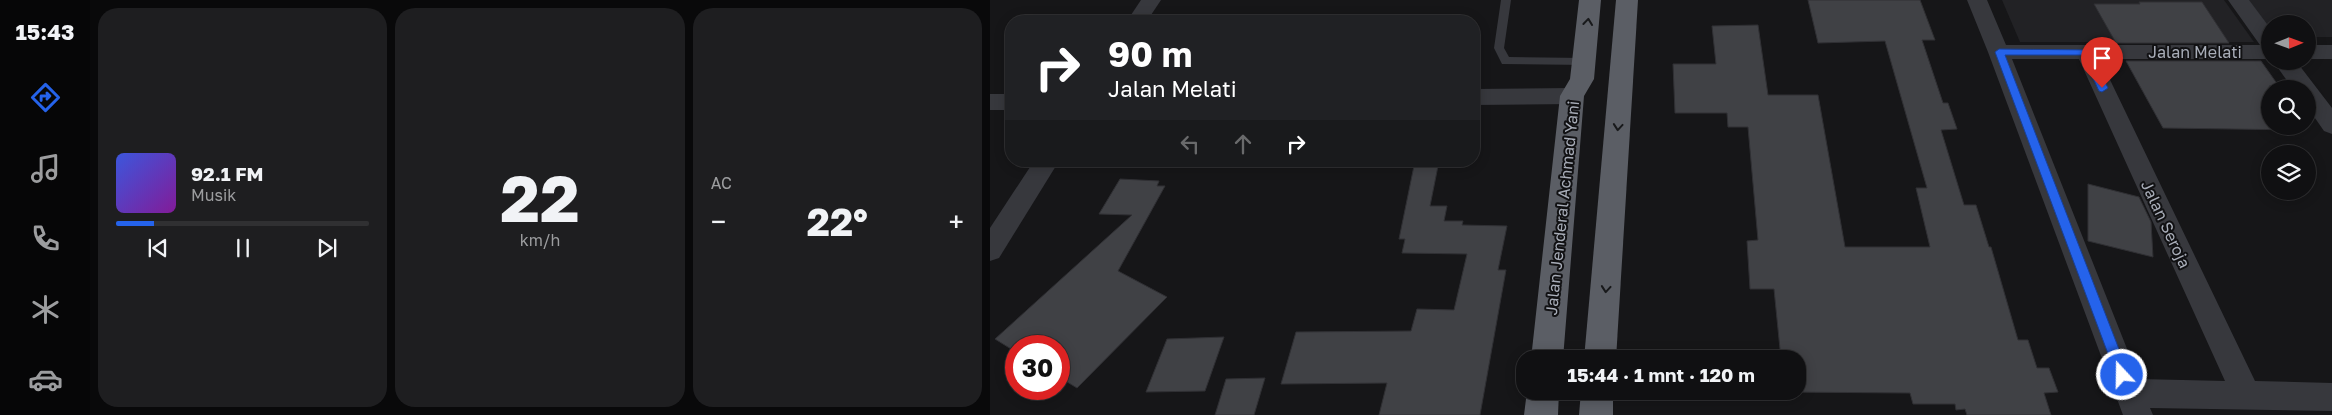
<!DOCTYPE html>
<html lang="id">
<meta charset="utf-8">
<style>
:root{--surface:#101012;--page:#1e1e20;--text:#f1f3f6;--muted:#9c9d9f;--line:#303032;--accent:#2563eb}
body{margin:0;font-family:"Golos Text",sans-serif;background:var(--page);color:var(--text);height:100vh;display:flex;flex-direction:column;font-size:19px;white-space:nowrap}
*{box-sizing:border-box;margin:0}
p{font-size:16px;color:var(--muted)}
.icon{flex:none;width:28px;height:28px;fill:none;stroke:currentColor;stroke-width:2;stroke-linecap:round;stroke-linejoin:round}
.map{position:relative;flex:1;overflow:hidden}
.sheet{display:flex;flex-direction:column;gap:8px;padding:8px;background:#09090a;width:900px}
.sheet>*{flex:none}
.guide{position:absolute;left:15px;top:15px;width:475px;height:152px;border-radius:20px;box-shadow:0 2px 12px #0003,0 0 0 1px var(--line);background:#202124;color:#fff;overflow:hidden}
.needle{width:32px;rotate:89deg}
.fabs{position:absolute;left:1271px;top:15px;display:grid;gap:10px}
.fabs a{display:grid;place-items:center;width:55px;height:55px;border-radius:50%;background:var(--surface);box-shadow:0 2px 12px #0003,0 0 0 1px var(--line);font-size:25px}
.speed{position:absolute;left:15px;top:335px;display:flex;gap:10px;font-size:25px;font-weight:700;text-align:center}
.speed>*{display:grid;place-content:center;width:65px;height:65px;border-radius:50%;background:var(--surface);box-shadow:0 2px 12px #0003,0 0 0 1px var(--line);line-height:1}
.speed .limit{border:8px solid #d22;background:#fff;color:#111}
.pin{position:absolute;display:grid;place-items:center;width:42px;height:42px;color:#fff;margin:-51px -21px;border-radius:50% 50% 50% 0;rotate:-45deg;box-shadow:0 0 5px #0007}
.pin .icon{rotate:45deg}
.me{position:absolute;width:55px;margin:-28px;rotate:339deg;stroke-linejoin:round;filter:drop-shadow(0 0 4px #0008)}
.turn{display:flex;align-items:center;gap:18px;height:105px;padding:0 20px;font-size:22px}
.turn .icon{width:65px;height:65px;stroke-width:2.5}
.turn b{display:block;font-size:35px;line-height:42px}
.lanes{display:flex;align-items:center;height:48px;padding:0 20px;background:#0003;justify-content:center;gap:25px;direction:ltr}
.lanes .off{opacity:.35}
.big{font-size:38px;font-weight:700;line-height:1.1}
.sheet .tile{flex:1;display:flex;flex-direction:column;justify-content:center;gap:8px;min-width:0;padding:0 18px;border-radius:20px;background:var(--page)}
.sheet .dial{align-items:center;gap:0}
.dial b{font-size:65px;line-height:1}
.song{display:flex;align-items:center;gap:15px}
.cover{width:60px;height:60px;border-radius:8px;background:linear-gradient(135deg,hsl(230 70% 55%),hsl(290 70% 35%))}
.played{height:5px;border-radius:2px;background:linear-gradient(90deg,var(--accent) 15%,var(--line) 15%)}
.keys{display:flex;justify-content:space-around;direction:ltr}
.heat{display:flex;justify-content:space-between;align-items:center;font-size:28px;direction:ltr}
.sheet .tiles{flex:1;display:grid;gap:8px;grid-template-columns:repeat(3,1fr)}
.trip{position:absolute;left:526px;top:350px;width:290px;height:50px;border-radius:20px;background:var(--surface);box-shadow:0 2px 12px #0003,0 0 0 1px var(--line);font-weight:700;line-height:50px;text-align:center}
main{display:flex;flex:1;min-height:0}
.tabs{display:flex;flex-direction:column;width:90px;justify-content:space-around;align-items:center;background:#060607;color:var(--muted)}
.tabs .icon{width:35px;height:35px}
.tabs .current{color:var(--accent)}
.tabs b{font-size:22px;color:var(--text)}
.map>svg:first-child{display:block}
.built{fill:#222225}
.building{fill:#404145;stroke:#303034}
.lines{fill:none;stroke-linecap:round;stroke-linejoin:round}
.service{fill:#37383d;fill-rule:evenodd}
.minor{fill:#37383d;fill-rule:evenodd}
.trunk{fill:#5b5e65;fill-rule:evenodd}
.oneway{stroke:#18191b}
.route{fill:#2563eb;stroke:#184099}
.labels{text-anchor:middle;stroke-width:4;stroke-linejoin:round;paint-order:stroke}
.street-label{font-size:16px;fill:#a8adb8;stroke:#111113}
</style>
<main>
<nav class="tabs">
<b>15:43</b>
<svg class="icon current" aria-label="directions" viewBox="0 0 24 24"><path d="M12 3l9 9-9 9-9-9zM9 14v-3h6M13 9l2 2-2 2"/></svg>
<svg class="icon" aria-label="music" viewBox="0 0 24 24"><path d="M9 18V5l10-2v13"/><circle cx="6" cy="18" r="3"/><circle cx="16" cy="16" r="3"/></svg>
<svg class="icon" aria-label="phone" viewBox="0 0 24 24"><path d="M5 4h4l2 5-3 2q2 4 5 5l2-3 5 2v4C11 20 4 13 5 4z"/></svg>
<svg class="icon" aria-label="climate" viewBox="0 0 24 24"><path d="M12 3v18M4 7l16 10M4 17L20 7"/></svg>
<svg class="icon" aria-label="car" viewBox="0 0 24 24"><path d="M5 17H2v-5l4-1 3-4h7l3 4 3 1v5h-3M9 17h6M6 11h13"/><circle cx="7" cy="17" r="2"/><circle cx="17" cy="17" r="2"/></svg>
</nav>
<section class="sheet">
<div class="tiles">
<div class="tile">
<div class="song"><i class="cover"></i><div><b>92.1 FM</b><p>Musik</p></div></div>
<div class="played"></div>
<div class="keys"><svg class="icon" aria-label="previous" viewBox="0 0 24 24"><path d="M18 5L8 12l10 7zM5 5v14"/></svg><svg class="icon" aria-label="pause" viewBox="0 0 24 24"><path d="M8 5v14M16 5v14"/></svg><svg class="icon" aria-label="next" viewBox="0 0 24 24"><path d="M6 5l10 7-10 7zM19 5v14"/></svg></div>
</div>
<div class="tile dial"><b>22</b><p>km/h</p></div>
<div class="tile"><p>AC</p>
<div class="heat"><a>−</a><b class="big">22°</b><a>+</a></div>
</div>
</div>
</section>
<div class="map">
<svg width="1342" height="415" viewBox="0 0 1342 415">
<rect width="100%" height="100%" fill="#161618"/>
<g class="built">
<path d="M1012,0h222l30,42h-234z"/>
<path d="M1255,0h87v37h-24v-13h-38v11z"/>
</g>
<g class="building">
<path d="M818,0h112l15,40h-13l21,63h5l9,26 -16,1 23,75h12l13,42h2l27,93h10l9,28h12l9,24 -14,1 7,22h-84l-2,-6 -9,1 -1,-6h-42l-3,-11 -126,-1 14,-1v-32h-17l-7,-70h-24l-3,-48 11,-1 -10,-113h-20l-1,-14h-52l-2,-49h43l-4,-38 46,-1 10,70h50l27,152h85l-14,-59h11l-42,-147 -67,2z"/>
<path d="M1149,2h63l27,41h-113l-22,-39h46z"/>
<path d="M1136,61h135l17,24 -9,1 2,3 -1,37h27l2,4 -136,-2z"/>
<path d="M425,161h24l-9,45h17l-3,15h19l-1,4 45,1 -9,44h8l-26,145h-101l8,-32 -106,1 15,-52 115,-1 6,-22 37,1 13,-56 -65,-1 3,-14h-6z"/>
<path d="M130,179l39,2 -2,5h8l-47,85 49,26 -90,91 -18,-11v-31h-43v6l-21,-13 137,-124 -33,-1z"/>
<path d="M1098,184l51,13 12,25 2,35 -65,-16z"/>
<path d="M234,337l-19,54 -59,1 21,-53z"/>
<path d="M275,378l-11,37h-39l11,-36z"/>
</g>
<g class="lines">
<path class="service" d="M511,0h10l-7,48 5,9 75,1 4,1 1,3 -1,3 -86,-1 -8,-16z"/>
<g class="minor">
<path d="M151,0h20l-14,21h-20z"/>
<path d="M977,0h20l19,45h254l-32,-45h21l21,28v31h-170l155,322 77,2v28l-182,-3 3,7h-30l-135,-363zM1022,59h67l146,322 -86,-2z"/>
<rect x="1318" y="45" width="24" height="14"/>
<path d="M1283,61h23l36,47v26l-8,-3 -16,-23v-19h-15z"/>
<path d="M582,88l8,2 3,6 -3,6 -8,2 -98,1v-16z"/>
<rect x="0" y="94" width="21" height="16"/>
<path d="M44,161h25l-60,97 -9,3v-33z"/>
</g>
<g class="trunk">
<path d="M589,0h22l-7,79 -10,17 -21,263h-32l29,-263 10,-17z"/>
<path d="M626,0h22l-22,359h-32z"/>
<path d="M537,391h32l-1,24h-34z"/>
<path d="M591,391h32v24h-34z"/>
</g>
</g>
<defs><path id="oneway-chevron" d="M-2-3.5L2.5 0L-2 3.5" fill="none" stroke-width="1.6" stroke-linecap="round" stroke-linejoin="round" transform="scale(1.25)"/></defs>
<g class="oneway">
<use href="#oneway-chevron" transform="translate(598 22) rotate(-84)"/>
<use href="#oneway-chevron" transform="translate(628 127) rotate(95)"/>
<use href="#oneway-chevron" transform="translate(616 289) rotate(95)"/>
</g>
<path class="route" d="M1009,49l90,1 19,38 -6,4 -3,-1 -17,-36h-77l124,320 -2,4 -5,2 -4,-2 -2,-4 -121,-323z"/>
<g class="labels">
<g class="street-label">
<text x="1205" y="58">Jalan Melati</text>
<text transform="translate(572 208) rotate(-84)" y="6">Jalan Jenderal Achmad Yani</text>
<text transform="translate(1176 224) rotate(65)" y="6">Jalan Seroja</text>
</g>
</g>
</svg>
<div class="fabs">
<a><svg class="needle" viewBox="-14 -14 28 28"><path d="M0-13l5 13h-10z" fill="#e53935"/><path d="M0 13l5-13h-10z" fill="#9c9d9f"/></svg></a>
<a><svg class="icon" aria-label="search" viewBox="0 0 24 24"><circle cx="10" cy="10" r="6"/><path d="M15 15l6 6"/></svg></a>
<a><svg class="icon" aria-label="layers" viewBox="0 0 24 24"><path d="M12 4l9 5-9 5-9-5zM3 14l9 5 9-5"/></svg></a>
</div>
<div class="speed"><div class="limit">30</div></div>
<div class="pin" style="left:1112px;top:88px;background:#d93025"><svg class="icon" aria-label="arrive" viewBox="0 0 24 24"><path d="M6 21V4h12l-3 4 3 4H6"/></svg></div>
<svg class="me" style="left:1132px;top:375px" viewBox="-20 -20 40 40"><circle r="17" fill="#2563eb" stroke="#fff" stroke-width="3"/><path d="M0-11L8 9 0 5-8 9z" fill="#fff"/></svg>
<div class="trip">15:44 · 1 mnt · 120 m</div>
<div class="guide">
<div class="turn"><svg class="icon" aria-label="right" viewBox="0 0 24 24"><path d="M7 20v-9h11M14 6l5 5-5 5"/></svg><div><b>90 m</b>Jalan Melati</div></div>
<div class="lanes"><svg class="icon off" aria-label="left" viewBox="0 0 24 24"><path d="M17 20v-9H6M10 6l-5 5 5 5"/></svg><svg class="icon off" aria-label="ahead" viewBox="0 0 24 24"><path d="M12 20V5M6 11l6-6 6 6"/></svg><svg class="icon" aria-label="right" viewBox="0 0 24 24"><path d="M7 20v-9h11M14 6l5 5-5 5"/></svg></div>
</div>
</div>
</main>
